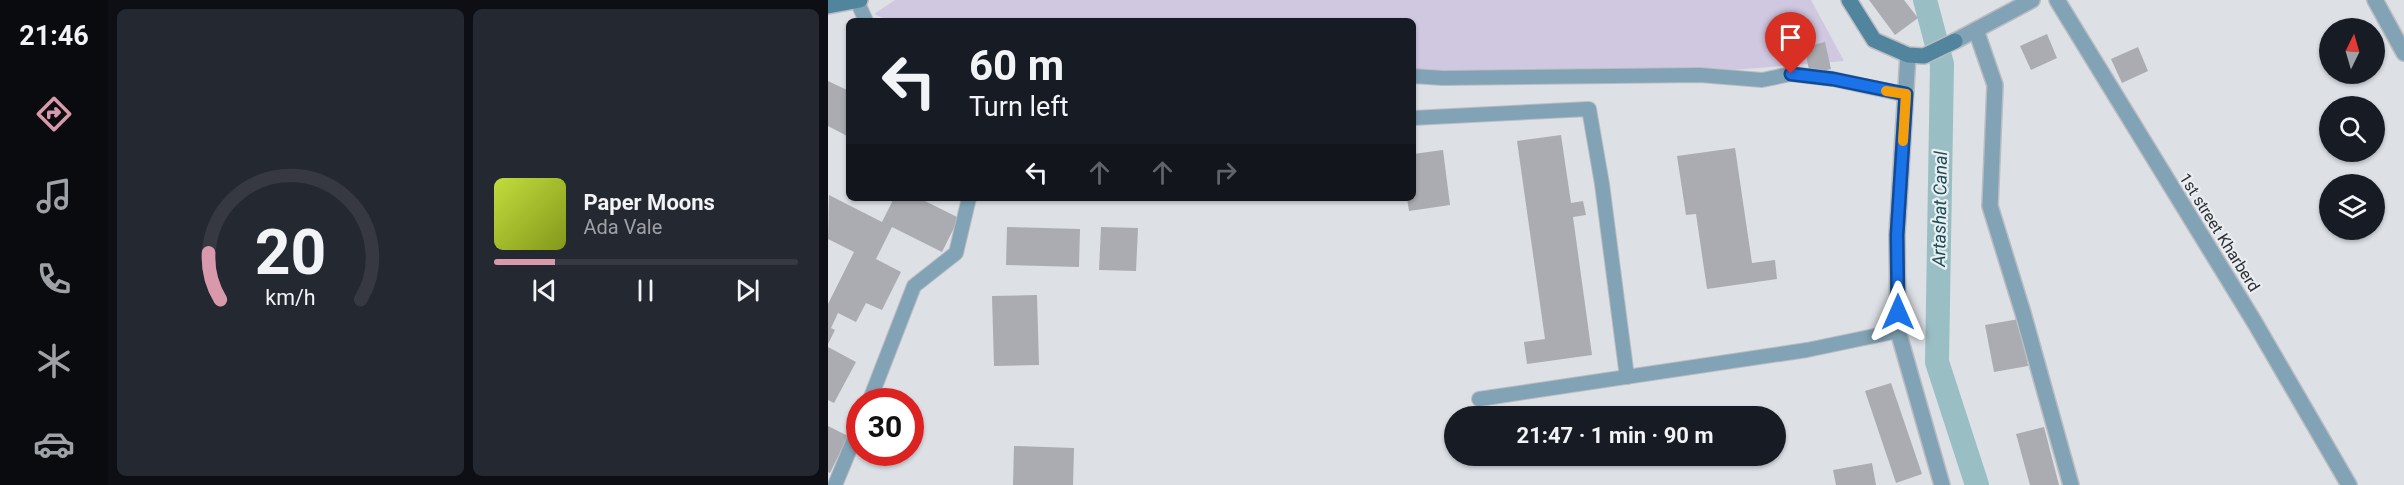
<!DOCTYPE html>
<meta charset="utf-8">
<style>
:root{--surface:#171b24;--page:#242831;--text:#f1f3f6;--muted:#9ea1a6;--line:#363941;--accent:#d999ad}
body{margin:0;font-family:Roboto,sans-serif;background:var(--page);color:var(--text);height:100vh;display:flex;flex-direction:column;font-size:22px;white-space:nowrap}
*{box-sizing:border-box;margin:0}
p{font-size:20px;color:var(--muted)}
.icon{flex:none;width:33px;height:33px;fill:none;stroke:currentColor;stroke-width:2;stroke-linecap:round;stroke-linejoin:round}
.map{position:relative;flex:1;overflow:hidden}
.drawer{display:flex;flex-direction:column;gap:9px;padding:9px;background:#0d0f14;width:720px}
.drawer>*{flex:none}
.top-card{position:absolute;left:18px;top:18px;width:570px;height:183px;border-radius:9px;box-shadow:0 2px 4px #0004;background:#171b24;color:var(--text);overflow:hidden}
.needle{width:39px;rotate:5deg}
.controls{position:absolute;left:1491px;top:18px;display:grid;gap:12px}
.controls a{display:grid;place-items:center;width:66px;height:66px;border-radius:50%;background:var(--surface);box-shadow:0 2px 4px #0004;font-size:30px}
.speed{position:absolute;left:18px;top:388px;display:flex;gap:12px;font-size:30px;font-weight:700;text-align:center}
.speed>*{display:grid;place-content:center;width:78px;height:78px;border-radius:50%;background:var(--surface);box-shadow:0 2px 4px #0004;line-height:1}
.speed .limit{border:9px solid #d22;background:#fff;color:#111}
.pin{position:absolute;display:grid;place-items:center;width:51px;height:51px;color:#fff;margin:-62px -26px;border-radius:50% 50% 50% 0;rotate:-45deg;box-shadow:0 0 6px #0007}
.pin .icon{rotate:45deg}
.me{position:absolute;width:66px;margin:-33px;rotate:0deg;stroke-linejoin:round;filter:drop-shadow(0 0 4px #0008)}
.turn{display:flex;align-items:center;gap:21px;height:126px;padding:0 24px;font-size:27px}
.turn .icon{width:78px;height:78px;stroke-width:2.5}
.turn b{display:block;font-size:42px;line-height:51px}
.lanes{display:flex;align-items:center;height:57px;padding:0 24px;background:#0003;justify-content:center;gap:30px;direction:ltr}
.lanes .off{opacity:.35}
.drawer .card{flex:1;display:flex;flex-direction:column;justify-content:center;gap:9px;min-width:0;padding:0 21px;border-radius:9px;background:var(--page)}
.drawer .dial{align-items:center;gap:0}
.dial svg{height:156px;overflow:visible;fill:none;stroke:var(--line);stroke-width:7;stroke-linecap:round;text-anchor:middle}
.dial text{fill:var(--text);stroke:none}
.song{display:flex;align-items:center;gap:18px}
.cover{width:72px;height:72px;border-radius:9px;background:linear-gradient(135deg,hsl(70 70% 55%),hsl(70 70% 35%))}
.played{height:6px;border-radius:3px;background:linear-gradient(90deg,var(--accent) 20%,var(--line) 20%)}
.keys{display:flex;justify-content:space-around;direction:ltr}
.drawer .tiles{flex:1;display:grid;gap:9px;grid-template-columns:repeat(2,1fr)}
.trip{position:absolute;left:616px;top:406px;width:342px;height:60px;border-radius:30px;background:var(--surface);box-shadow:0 2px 4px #0004;font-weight:700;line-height:60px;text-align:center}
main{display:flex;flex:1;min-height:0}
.dock{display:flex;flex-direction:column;width:108px;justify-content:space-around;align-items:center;background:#090b0e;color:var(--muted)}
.dock .icon{width:42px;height:42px}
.dock .active{color:var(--accent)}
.dock b{font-size:27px;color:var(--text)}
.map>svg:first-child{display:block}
.green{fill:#d0c8e1}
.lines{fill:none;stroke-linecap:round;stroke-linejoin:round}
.canal{stroke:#99bec3;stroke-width:24}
.building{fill:#abacb1}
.service-casing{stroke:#babcc1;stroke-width:16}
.minor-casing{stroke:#babcc1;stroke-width:18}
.tertiary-casing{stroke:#babcc1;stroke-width:18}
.secondary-casing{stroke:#babcc1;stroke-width:18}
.service{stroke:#81a3b5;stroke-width:14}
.minor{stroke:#81a3b5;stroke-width:15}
.tertiary{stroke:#81a3b5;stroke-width:15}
.secondary{stroke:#51859e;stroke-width:15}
.route-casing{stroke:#114b97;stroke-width:15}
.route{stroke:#1a73e8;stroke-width:10}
.slow{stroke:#f59e0b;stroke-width:10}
.labels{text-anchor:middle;stroke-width:4.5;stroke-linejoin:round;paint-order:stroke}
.street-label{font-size:16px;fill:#2c2d2f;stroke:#eaeef2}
.water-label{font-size:18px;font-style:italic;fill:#184e54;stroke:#eaeef2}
</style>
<main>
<nav class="dock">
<b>21:46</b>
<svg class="icon active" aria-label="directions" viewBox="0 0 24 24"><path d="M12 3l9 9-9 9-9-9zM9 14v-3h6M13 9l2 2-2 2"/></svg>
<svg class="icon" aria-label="music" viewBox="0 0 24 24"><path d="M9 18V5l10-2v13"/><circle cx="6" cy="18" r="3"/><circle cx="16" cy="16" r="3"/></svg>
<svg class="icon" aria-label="phone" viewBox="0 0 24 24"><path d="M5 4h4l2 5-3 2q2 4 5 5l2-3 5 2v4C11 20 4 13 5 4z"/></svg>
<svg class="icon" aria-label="climate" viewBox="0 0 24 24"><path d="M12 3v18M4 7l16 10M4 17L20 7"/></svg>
<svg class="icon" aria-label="car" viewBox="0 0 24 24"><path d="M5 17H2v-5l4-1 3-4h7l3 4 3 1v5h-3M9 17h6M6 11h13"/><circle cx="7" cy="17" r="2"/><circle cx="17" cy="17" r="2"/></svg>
</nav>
<section class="drawer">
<div class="tiles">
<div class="card dial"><svg viewBox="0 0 100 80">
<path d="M14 69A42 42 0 1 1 86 69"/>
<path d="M14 69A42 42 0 0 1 8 45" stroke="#d999ad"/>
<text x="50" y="56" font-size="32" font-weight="700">20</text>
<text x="50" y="72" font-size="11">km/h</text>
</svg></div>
<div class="card">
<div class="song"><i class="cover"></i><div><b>Paper Moons</b><p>Ada Vale</p></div></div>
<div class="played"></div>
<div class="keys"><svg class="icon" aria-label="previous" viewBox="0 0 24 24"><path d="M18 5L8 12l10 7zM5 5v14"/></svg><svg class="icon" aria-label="pause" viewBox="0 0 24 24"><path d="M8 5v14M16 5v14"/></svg><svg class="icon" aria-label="next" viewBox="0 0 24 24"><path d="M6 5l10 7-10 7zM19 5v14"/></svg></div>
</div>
</div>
</section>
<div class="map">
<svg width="1576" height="485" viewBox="0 0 1576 485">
<rect width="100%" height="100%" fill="#dde0e5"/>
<path class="green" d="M67,0h916l33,61 -112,9 -283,4 -36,-5v-48h-523l-16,-7z"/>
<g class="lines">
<path class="canal" d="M1097,0l17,64 -5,298 40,123"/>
</g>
<g class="building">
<path d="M1041,0h35l14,18 -23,17z"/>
<path d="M1219,34l10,24 -26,12 -11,-24z"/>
<path d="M997,42l6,27 -21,5 -6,-27z"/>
<path d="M1310,47l10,24 -26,12 -11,-24z"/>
<path d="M0,81l21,10v46l-21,-11z"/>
<path d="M733,135l10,68 12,-2 3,14 -13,2 19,138 -65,9 -3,-22 21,-3 -28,-198z"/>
<path d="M907,148l17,115 23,-3 2,19 -70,10 -11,-75 -10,1 -9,-59z"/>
<path d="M615,150l7,55 -41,6 -2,-13h6v-44z"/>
<path d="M1,195l53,27 12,-24h25l40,20 -17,34 -50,-25 -16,32 25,13 -19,38 -16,-7 -10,19 -18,-9 -7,15 4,2 -7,14v-40l26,-52 -26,-13z"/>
<path d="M179,227l73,2 -1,38 -73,-2z"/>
<path d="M273,227l37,1 -2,43 -37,-1z"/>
<path d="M209,295l2,70 -45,1 -2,-70z"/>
<path d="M1191,319l9,47 -34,6 -9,-47z"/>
<path d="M0,347l28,15 -22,41 -6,-3z"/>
<path d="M1063,383l31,91 -26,9 -31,-92z"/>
<path d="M0,426l20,10 -18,37 -2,-1z"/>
<path d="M1216,427l15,58h-29l-14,-51z"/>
<path d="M186,446l60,2 -1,37h-60z"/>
<path d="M1044,463l4,22h-40l-3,-15z"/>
</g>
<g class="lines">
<g class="service-casing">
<g id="service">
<path d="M29,1l9,20"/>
<path d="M585,76l30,2 257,-3 62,5 29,-6 42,5 73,16"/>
<path d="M585,118l176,-9 13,75 25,193"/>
<path d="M651,399l328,-49 91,-19"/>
<path d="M41,402l45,-116 42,-33 13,-55"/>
<path d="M7,485l25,-60"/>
</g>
</g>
<g class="minor-casing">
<g id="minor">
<path d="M1229,0l198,323 94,162"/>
<path d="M1547,0l29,53"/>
<path d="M1148,30l19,55 -5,121 33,107 48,172"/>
<path d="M1080,55l-11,180 1,96 44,154"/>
</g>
</g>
<g class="tertiary-casing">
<path id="tertiary" d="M1127,41l77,-41"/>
</g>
<g class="secondary-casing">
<g id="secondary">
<path d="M1021,0l25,40 34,15 16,1 31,-15"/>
<path d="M0,6l32,-6"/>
</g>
</g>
<use href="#service" class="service"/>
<use href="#minor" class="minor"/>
<use href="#tertiary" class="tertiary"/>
<use href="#secondary" class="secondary"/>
</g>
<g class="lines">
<g class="route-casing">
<path id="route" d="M963,74l42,5 73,15 -9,141 1,77"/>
</g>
<use href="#route" class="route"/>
<path class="slow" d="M1058,91l20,3 -3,47"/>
</g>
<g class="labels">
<g class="street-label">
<text transform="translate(1392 232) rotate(58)" y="6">1st street Kharberd</text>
</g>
<g class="water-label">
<text transform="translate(1112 209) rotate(-89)" y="6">Artashat Canal</text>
</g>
</g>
</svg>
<div class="controls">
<a><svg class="needle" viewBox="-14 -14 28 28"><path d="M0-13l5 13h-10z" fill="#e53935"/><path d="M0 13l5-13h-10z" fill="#9ea1a6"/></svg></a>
<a><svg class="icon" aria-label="search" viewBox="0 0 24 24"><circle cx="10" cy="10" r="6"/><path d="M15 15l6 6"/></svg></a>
<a><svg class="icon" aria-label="layers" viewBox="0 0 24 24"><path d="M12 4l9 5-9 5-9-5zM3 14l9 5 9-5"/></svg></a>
</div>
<div class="speed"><div class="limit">30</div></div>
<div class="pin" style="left:963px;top:74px;background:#d93025"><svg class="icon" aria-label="arrive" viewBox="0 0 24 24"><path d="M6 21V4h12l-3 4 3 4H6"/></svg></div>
<svg class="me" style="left:1070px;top:312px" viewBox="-20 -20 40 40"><path d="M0-17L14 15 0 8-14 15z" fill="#1a73e8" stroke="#fff" stroke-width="4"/></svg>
<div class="trip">21:47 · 1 min · 90 m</div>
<div class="top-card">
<div class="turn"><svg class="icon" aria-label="left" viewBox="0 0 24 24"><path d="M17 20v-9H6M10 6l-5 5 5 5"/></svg><div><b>60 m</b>Turn left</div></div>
<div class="lanes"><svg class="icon" aria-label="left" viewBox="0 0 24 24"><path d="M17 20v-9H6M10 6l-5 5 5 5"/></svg><svg class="icon off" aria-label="ahead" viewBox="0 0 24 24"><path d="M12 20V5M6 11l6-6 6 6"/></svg><svg class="icon off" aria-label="ahead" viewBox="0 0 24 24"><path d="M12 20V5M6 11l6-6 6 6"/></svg><svg class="icon off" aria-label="right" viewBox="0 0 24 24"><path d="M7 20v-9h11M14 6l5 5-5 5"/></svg></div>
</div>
</div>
</main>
